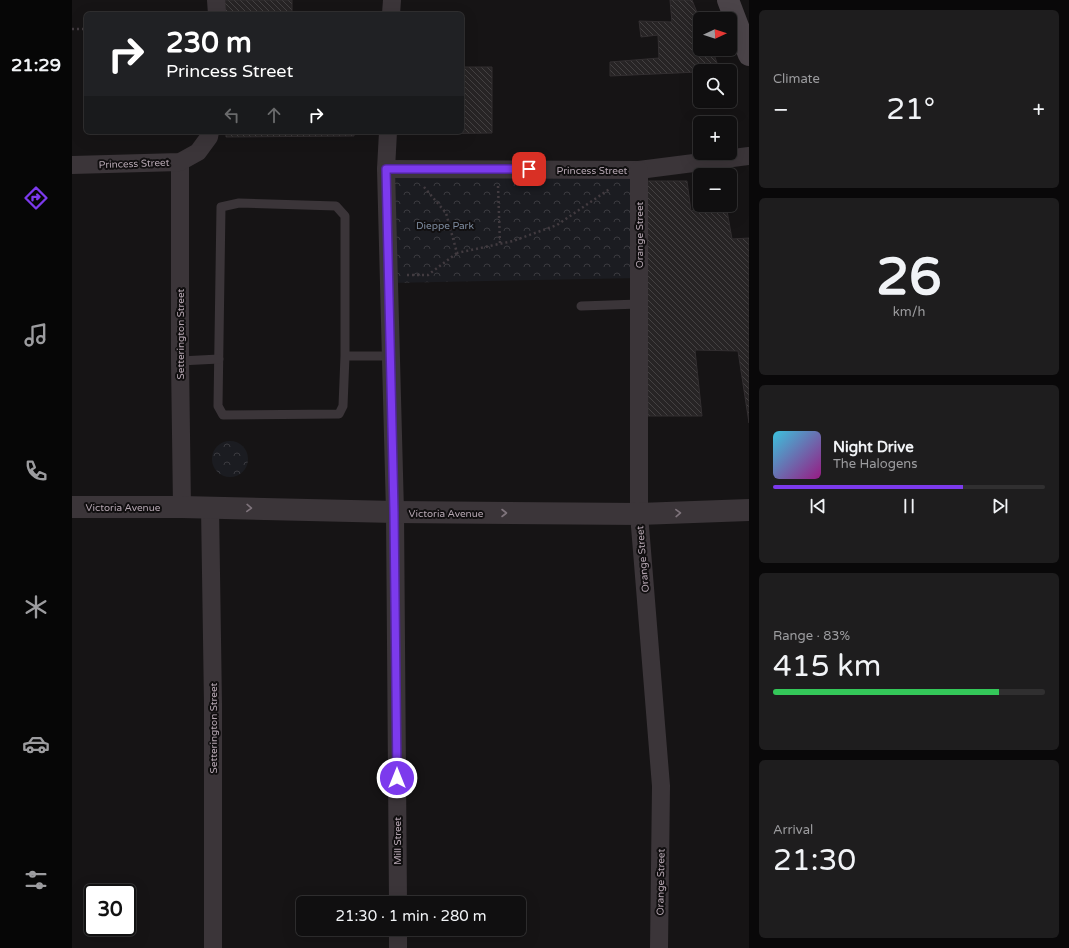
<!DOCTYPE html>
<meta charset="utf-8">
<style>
:root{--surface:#100f10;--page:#1e1d1e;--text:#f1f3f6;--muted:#9c9c9f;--line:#302f30;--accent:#7c3aed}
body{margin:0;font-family:"Varela Round",sans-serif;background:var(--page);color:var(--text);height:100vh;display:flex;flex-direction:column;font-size:15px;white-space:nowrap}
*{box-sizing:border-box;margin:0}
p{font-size:13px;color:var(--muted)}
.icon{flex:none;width:22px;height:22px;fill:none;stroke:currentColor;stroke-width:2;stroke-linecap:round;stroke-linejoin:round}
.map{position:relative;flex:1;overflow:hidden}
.sheet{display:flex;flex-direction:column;gap:10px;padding:10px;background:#090809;width:320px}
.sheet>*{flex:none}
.hud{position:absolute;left:12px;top:12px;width:380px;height:122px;border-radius:6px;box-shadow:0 4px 16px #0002,0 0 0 1px var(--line);background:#202124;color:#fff;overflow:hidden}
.needle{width:26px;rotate:87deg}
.fabs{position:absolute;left:621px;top:12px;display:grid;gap:8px}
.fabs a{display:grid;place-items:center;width:44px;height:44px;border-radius:6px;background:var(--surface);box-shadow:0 4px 16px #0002,0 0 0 1px var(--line);font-size:20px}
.speed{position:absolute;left:12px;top:884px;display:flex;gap:8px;font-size:20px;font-weight:700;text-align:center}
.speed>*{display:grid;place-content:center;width:52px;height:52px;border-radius:50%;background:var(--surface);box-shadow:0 4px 16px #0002,0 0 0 1px var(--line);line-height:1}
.speed .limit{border:2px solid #111;border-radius:6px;background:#fff;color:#111}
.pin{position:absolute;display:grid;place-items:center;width:34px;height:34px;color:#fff;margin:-17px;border-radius:8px;box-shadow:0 2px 6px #0006}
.me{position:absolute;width:44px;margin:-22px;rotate:0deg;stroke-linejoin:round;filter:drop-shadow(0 0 3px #0008)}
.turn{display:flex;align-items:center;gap:14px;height:84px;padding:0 16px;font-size:18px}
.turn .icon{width:52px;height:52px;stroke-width:2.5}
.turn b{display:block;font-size:28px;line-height:34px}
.lanes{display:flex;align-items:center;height:38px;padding:0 16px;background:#0003;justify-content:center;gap:20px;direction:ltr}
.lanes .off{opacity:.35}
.big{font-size:30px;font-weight:600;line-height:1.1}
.sheet .widget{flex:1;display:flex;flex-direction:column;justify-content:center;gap:6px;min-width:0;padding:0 14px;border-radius:6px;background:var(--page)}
.sheet .dial{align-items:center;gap:0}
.dial b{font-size:52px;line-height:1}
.song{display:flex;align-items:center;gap:12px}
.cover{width:48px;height:48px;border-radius:6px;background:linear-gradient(135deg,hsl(190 70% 55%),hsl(310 70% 35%))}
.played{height:4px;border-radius:2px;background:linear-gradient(90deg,var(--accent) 70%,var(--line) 70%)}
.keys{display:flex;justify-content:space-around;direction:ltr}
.heat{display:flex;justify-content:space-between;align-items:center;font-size:22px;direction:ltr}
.charge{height:6px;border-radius:3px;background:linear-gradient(90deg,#34c759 83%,var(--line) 0)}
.trip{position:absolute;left:224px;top:896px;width:230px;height:40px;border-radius:6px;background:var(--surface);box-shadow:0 4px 16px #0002,0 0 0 1px var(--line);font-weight:600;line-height:40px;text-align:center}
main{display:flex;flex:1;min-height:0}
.menu{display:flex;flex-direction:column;width:72px;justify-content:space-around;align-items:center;background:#060606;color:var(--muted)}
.menu .icon{width:28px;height:28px}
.menu .current{color:var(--accent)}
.menu b{font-size:18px;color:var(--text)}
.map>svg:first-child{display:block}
.park{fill:url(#park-crowns)}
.building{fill:url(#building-back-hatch);stroke:#322e30}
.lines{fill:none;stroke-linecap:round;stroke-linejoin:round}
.path{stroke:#423b40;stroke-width:2.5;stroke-dasharray:2 3;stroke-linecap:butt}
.service{stroke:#3b3539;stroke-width:9}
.minor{stroke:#3b3539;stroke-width:18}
.tertiary{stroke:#3b3539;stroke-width:22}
.secondary{stroke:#4b4449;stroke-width:22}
.oneway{stroke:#7f747c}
.route-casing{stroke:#51269a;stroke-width:10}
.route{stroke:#7c3aed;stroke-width:7}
.labels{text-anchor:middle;stroke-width:4;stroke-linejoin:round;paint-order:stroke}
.street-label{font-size:10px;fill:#b6a7b2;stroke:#110f10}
.park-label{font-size:10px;fill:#7e8ca0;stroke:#110f10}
</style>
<main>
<nav class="menu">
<b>21:29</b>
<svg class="icon current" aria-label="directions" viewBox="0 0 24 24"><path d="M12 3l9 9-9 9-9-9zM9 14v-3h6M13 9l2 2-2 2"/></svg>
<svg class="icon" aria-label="music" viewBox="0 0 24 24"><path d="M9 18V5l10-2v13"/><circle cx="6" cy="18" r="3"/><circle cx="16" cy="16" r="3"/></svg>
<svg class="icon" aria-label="phone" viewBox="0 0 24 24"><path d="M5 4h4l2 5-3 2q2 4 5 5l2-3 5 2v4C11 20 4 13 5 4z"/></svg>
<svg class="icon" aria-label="climate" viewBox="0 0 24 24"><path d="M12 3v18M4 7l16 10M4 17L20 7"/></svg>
<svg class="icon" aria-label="car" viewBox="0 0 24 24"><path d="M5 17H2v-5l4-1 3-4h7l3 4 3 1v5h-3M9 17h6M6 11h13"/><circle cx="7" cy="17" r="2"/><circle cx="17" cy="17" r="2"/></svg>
<svg class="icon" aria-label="filters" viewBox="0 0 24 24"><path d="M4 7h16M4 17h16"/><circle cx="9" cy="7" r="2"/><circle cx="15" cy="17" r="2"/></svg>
</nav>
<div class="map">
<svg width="677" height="948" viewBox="0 0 677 948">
<defs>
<pattern id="park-crowns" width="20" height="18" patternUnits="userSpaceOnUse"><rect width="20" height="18" fill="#1b1c21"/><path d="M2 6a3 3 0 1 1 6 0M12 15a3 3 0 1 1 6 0" fill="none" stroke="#3a3a3f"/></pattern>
<pattern id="building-back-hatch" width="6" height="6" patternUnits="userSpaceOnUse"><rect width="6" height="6" fill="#272425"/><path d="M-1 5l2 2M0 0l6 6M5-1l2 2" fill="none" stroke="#444142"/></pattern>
</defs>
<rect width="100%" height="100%" fill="#161415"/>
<g class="park">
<path d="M314,169l253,1v108l-250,5z"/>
<circle cx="158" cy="459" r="18"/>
</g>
<g class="building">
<rect x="153" y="0" width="67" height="14"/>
<path d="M598,0h22l8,20v29h12l8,22 -110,5v-14l49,-4 -1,-23 -17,2 -2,-16 33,1z"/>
<path d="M390,67h30v66l-85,1v-2h55z"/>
<path d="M154,132h128v4l-128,1z"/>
<path d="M573,181h42l4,30 16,-6h19l6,34 17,-1v185l-11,-72 -43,-1 7,66h-54z"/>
</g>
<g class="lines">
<g class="path">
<path d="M0,29h14"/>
<path d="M426,186l2,58"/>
<path d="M352,187l22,26 11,40 56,-12 44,-16 54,-37"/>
<path d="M335,275h21l29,-22"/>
</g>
<g class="service">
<path d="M509,306l58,-2"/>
<path d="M273,356l-2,50 -4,8 -116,1 -5,-9 3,-199 18,-4 97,3 9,10v140h46"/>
<path d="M108,361l39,-2"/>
</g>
<g class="minor">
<path d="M144,0l1,14"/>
<path d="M319,14l1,-14"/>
<path d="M316,132l-2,37 9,343 3,391"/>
<path d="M108,162v199l2,146"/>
<path d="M0,165l108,-3 18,-10 11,-15 1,-5"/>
<path d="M314,169l253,1 110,-14"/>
<path d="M567,170v344l22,272 -2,162"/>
<path d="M138,507l3,197v244"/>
<path d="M326,929v19"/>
</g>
<path class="tertiary" d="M0,507h110l213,5 244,2 110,-4"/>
<path class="secondary" d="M656,0l21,55"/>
</g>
<defs><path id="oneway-chevron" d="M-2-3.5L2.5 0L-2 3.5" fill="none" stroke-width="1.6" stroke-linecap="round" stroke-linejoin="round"/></defs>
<g class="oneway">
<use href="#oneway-chevron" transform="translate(177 508) rotate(2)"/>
<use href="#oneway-chevron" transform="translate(432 513)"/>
<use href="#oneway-chevron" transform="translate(606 513) rotate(-2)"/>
</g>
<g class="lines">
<g class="route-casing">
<path id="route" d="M325,778l-3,-266 -8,-343h143"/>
</g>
<use href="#route" class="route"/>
</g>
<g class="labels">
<g class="street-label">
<text transform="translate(62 163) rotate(-2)" y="4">Princess Street</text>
<text x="520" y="174">Princess Street</text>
<text transform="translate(567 235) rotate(-90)" y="4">Orange Street</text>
<text transform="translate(108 334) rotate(-90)" y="4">Setterington Street</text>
<text x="51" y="511">Victoria Avenue</text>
<text x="374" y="517">Victoria Avenue</text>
<text transform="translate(570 559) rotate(-95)" y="4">Orange Street</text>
<text transform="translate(141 728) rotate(-90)" y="4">Setterington Street</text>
<text transform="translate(325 841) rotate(-90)" y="4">Mill Street</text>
<text transform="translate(588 882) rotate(-89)" y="4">Orange Street</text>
</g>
<g class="park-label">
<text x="373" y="229">Dieppe Park</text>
</g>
</g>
</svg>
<div class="fabs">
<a><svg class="needle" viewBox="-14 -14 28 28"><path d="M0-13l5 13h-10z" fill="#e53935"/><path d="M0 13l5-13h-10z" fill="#9c9c9f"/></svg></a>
<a><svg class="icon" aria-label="search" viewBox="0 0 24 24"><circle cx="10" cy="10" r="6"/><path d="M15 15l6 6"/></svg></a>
<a>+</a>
<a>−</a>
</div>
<div class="speed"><div class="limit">30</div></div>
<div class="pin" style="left:457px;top:169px;background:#d93025"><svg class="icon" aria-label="arrive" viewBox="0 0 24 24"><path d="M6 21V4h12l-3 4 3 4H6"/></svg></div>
<svg class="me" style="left:325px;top:778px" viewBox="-20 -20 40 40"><circle r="17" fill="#7c3aed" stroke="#fff" stroke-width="3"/><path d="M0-11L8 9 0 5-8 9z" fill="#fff"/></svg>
<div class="trip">21:30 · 1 min · 280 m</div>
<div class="hud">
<div class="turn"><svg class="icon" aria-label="right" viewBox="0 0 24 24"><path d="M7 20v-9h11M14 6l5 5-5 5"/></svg><div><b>230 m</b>Princess Street</div></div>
<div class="lanes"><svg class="icon off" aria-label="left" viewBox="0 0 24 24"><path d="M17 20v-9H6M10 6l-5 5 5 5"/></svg><svg class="icon off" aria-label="ahead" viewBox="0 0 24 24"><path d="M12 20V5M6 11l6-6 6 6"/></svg><svg class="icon" aria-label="right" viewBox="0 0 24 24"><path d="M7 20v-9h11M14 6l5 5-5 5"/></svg></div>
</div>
</div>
<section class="sheet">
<div class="widget"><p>Climate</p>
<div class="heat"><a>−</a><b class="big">21°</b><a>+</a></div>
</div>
<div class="widget dial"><b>26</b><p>km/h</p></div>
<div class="widget">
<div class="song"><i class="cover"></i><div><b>Night Drive</b><p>The Halogens</p></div></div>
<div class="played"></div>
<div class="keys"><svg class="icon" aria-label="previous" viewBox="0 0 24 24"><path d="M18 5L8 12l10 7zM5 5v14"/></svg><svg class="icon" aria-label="pause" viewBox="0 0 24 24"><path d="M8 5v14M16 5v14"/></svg><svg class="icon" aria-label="next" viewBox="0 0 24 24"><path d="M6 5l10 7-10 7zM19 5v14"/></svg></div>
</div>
<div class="widget"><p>Range · 83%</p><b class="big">415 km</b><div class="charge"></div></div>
<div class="widget"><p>Arrival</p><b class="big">21:30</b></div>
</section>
</main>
